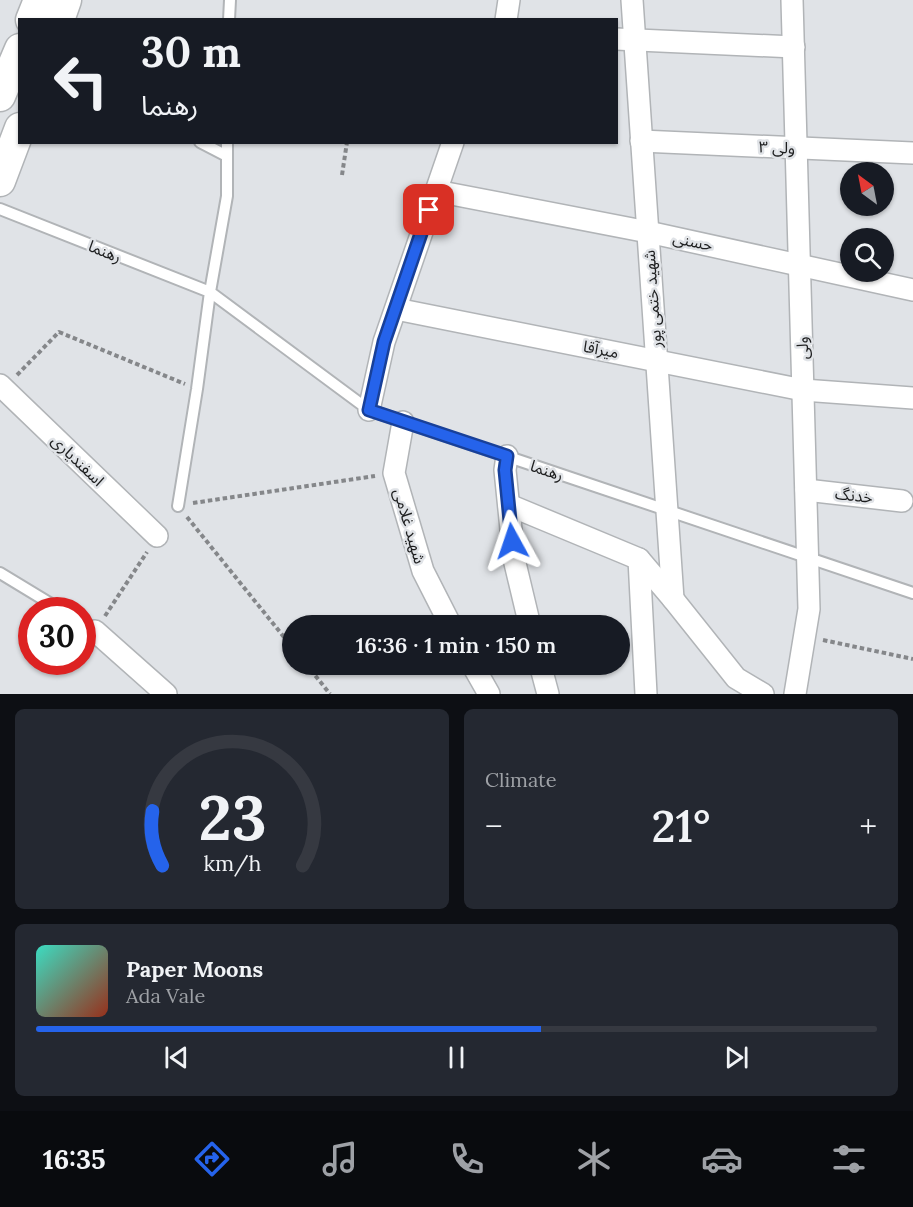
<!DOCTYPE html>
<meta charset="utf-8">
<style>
:root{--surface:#171b24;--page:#242831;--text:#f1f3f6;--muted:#9ea1a6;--line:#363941;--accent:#2563eb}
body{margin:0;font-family:Lora,"Noto Sans Arabic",serif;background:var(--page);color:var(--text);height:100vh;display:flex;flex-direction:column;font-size:22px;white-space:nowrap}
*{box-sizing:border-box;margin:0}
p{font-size:20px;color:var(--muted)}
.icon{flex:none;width:33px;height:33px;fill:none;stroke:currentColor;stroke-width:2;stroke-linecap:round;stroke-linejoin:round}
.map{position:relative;height:694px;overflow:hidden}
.side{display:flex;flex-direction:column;gap:15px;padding:15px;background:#0d0f14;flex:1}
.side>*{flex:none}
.top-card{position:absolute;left:18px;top:18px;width:600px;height:126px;border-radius:0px;box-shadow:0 2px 4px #0004;background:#171b24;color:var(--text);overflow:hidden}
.needle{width:39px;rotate:328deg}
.controls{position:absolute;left:840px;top:162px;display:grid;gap:12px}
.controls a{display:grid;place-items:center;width:54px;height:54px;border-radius:50%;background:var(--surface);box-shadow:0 2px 4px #0004;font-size:30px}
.speed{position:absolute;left:18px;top:597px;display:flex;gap:12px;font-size:30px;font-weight:700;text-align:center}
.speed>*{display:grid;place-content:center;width:78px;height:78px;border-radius:50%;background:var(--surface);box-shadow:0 2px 4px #0004;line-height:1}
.speed .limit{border:9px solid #d22;background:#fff;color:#111}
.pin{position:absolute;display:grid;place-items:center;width:51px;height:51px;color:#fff;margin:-26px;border-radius:12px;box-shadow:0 3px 9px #0006}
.me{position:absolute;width:66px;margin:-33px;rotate:355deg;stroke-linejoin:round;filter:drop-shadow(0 0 4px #0008)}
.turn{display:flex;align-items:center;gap:21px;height:126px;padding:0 24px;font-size:27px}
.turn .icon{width:78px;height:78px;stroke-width:2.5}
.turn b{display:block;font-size:42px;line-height:51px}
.big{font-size:45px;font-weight:600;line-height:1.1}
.side .card{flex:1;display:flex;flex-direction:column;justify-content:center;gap:9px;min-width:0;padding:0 21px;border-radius:9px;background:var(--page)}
.side .dial{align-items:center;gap:0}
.dial svg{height:156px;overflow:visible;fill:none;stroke:var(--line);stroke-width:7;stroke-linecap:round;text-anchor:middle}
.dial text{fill:var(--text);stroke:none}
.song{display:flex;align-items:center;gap:18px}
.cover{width:72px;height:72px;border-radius:9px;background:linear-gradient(135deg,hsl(170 70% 55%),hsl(10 70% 35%))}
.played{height:6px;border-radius:3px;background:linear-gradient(90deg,var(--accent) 60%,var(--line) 60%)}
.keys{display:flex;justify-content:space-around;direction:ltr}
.heat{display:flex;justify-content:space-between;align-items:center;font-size:33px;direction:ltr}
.side .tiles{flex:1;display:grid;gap:15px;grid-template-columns:1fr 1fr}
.card:last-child{grid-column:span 2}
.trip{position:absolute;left:282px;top:615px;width:348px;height:60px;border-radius:30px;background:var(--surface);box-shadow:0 2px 4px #0004;font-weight:600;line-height:60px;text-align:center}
.tabs{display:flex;height:96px;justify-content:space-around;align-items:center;background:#090b0e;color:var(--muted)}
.tabs .icon{width:42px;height:42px}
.tabs .active{color:var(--accent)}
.tabs b{font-size:27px;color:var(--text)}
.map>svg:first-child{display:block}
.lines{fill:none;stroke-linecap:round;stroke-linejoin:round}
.service-casing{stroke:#b1b4b7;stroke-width:14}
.minor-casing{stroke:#b1b4b7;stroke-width:24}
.secondary-casing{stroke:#b1b4b7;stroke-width:33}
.path{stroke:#85878a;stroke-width:4;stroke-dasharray:4.5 3;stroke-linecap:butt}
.service{stroke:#fff;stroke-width:10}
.minor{stroke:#fff;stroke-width:21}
.secondary{stroke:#fff;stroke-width:30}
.route-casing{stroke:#184099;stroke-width:15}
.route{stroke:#2563eb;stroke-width:10}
.labels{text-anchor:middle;stroke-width:5;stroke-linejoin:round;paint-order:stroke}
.street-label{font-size:16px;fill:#1d1e1f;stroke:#e0e3e7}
</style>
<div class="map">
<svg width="913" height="694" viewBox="0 0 913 694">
<rect width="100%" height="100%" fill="#e0e3e7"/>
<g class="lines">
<g class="service-casing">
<g id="service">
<path d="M229,20l1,-20"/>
<path d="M200,142l27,14"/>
<path d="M227,142v54l-17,96 159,118 544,183"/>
<path d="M0,209l210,83 -13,97 -19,117"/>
<path d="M0,573l61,37"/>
</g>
</g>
<g class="minor-casing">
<g id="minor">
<path d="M632,0l41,599"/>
<path d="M792,0l17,609 -14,85"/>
<path d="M506,20l3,-20"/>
<path d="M616,39l178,8"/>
<path d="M641,141l272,12"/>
<path d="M436,191l212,41 265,58"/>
<path d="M396,309l407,81 110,8"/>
<path d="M0,385l157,151"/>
<path d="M369,410l15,-68 69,-200"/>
<path d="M403,422l-9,51 29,98 28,55"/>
<path d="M507,456l-2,14 9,89 16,67"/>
<path d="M806,490l96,11"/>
<path d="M509,505l130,54 34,40 63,79 27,16"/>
<path d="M639,559l7,135"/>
<path d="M95,631l71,63"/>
<path d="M472,664l17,30"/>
<path d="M540,664l8,30"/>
</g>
</g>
<g class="secondary-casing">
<g id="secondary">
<path d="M31,20l8,-20"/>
<path d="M59,20l7,-20"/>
<path d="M0,96l20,-47"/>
<path d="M0,181l20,-53"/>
</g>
</g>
<g class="path">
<path d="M342,175l5,-33"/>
<path d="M17,375l42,-43 126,52"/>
<path d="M193,503l182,-27"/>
<path d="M187,517l105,130"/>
<path d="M105,616l42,-64"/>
<path d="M823,640l90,19"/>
<path d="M306,664l24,30"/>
</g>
<use href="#service" class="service"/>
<use href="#minor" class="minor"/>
<use href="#secondary" class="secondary"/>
</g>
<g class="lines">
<g class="route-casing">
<path id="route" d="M429,210l-45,132 -15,68 138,46 -2,14 7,71"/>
</g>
<use href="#route" class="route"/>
</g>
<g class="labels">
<g class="street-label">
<text transform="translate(777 147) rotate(2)" y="6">ولی ۳</text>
<text transform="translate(693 241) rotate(12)" y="6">حسنی</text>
<text transform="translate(105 251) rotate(22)" y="6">رهنما</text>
<text transform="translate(652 299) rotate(-94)" y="6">شهید ختمی پور</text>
<text transform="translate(802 348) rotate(-92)" y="6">ولی</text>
<text transform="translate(601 349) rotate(11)" y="6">میرآقا</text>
<text transform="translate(78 460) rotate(44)" y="6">اسفندیاری</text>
<text transform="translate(547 470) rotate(19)" y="6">رهنما</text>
<text transform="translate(854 495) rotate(7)" y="6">خدنگ</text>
<text transform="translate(410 526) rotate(74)" y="6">شهید غلامی</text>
</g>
</g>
</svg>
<div class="controls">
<a><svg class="needle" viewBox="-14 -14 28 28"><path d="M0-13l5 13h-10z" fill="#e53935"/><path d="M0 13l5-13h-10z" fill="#9ea1a6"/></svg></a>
<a><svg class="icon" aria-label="search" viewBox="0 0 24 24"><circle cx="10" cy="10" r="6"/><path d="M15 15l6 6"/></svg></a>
</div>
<div class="speed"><div class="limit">30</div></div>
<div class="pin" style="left:429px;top:210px;background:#d93025"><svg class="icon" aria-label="arrive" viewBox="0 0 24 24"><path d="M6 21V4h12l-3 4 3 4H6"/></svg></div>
<svg class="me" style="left:512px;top:541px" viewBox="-20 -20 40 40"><path d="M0-17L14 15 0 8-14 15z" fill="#2563eb" stroke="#fff" stroke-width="4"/></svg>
<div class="trip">16:36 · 1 min · 150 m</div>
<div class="top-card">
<div class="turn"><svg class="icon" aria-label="left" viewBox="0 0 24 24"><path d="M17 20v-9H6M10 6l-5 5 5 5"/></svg><div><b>30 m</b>رهنما</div></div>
</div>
</div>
<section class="side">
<div class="tiles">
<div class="card dial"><svg viewBox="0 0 100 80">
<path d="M14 69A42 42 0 1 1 86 69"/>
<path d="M14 69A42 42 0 0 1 9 41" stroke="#2563eb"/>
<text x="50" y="56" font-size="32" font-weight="700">23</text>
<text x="50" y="72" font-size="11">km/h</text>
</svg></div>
<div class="card"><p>Climate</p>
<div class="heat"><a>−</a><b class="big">21°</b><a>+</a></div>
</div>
<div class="card">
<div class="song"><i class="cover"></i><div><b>Paper Moons</b><p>Ada Vale</p></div></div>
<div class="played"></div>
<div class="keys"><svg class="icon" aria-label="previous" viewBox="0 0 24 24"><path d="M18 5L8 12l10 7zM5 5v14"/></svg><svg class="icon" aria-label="pause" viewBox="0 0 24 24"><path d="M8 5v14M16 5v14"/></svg><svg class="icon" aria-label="next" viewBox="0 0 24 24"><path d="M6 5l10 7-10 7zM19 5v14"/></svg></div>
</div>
</div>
</section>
<nav class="tabs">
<b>16:35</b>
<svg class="icon active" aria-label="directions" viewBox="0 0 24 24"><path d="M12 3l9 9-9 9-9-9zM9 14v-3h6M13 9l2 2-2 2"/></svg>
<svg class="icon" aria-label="music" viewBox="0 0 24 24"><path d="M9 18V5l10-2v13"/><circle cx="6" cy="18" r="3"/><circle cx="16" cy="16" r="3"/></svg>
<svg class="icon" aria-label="phone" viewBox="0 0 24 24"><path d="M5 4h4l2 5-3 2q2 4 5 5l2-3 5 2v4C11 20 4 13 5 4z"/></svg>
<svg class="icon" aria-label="climate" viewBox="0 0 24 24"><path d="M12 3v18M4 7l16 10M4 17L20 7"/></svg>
<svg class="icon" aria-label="car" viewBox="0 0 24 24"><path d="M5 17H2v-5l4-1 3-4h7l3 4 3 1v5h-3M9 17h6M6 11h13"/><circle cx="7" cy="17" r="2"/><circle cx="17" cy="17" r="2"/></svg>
<svg class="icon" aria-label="filters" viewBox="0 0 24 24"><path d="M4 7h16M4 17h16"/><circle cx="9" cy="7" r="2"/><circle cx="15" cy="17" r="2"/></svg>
</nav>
